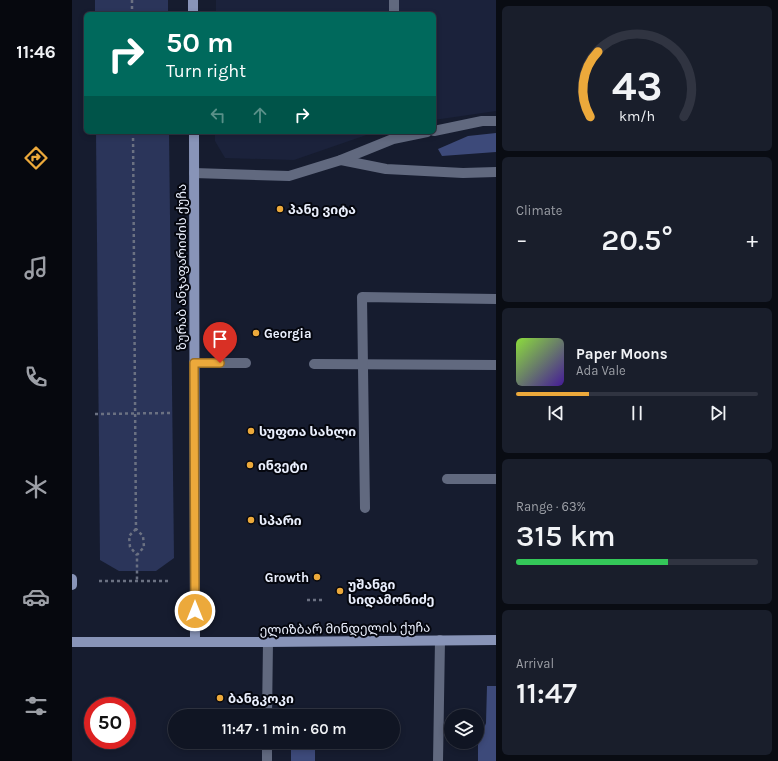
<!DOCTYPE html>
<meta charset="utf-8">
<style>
:root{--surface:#101523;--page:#191e2b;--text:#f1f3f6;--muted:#9c9fa6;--line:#303441;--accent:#eca93b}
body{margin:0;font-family:Karla,"Noto Sans Georgian",sans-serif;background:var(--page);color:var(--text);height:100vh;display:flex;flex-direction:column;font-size:15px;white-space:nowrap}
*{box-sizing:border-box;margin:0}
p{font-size:13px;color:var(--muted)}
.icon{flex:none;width:22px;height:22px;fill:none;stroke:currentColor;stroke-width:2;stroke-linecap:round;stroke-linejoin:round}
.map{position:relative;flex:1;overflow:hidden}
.side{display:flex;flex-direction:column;gap:6px;padding:6px;background:#090c13;width:282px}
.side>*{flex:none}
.top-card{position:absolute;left:12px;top:12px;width:352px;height:122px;border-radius:6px;box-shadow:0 2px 6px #0003,0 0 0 1px var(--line);background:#00695c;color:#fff;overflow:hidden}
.controls{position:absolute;left:372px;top:709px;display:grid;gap:8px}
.controls a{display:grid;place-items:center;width:40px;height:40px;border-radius:50%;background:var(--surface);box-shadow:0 2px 6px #0003,0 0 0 1px var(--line);font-size:20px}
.speed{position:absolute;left:12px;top:697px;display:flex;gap:8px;font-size:20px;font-weight:700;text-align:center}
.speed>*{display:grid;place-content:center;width:52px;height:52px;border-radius:50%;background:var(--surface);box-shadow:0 2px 6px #0003,0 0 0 1px var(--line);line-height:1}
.speed .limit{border:6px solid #d22;background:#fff;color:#111}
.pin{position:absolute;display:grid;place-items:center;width:34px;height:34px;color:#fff;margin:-41px -17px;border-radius:50% 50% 50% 0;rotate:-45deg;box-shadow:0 0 4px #0007}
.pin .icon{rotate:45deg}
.me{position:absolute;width:44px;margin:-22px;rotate:0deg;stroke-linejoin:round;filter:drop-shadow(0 0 3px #0008)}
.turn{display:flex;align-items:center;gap:14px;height:84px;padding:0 16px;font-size:18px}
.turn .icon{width:52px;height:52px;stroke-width:2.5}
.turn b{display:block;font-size:28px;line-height:34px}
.lanes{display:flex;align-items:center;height:38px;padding:0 16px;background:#0003;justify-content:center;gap:20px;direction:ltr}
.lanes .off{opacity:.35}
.big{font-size:30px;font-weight:600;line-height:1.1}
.side .widget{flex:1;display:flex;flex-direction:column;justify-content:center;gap:6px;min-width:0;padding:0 14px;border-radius:6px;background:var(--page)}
.side .dial{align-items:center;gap:0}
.dial svg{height:104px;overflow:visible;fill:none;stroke:var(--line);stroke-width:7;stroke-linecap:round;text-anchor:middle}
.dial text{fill:var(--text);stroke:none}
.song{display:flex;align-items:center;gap:12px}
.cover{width:48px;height:48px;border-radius:6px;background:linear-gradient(135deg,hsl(90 70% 55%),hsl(260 70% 35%))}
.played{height:4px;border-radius:2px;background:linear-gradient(90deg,var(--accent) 30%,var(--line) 30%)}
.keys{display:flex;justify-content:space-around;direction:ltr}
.heat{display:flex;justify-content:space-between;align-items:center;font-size:22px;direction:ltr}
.charge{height:6px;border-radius:3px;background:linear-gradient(90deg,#34c759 63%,var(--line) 0)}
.trip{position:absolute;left:96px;top:709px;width:232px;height:40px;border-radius:20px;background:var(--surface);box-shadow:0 2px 6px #0003,0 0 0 1px var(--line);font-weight:600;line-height:40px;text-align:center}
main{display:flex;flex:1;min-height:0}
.tab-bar{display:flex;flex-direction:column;width:72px;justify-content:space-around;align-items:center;background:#06080e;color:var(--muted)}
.tab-bar .icon{width:28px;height:28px}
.tab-bar .current{color:var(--accent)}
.tab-bar b{font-size:18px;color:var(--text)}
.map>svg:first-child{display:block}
.built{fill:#1b223b}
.green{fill:#2b355a}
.forest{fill:#3d4a7a}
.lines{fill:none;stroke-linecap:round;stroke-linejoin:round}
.path{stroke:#6b7182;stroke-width:2.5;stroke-dasharray:3 3;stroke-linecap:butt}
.lane{stroke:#61697f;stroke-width:10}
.street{stroke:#61697f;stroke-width:10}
.secondary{stroke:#8894b8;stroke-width:10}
.route-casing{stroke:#996e26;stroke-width:10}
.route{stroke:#eca93b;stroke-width:7}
.poi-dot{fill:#eca93b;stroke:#05070f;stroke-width:1.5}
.labels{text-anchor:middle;stroke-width:4;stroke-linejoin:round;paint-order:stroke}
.poi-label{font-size:13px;font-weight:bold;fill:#eaeffd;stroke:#05070f;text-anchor:start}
.street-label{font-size:13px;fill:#eaeffd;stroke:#05070f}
</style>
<main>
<nav class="tab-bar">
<b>11:46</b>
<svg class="icon current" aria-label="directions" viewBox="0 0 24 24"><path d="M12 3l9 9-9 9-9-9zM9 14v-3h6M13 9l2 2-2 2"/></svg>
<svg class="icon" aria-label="music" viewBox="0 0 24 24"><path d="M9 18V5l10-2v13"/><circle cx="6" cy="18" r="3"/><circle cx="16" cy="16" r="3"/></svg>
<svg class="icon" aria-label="phone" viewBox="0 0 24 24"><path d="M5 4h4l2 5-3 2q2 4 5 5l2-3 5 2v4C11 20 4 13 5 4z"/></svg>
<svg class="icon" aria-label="climate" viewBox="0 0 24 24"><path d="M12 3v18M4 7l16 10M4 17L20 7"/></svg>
<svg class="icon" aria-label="car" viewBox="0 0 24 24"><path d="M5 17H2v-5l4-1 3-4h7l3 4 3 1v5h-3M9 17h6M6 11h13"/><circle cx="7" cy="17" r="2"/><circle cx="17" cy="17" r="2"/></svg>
<svg class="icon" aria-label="filters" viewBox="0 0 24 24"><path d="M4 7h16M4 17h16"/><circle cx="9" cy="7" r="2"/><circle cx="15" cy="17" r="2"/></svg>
</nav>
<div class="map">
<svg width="424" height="761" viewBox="0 0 424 761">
<rect width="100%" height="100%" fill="#161c2f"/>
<g class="built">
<path d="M144,0h280v111l-62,9v-106h-218z"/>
<path d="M143,132h160l-81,28 -69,-2 -10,-17z"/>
</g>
<g class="green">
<rect x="23" y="0" width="73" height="14"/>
<path d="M24,132h73l5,426 -18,13h-37l-19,-11z"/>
</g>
<g class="forest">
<path d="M424,133v19l-54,4 -4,-7 30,-13z"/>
<path d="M415,686h9v75h-18v-16l8,-22z"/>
<rect x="219" y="709" width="24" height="7"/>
<rect x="219" y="742" width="24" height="19"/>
</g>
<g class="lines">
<g class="path">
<path d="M60,0v14"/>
<path d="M61,132l3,397 7,7 1,11 -7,8v26"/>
<path d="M23,414l76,-1"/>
<path d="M64,529l-7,7 1,11 7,8"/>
<path d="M27,581h71"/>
<path d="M235,600h16"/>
<path d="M336,601h16"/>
</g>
<g class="lane">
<path d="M322,0v14"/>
<path d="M269,160l45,9 77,4 33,-1"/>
<path d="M122,363h52"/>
<path d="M242,364l182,1"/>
<path d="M375,479h49"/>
<path d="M293,508l-3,-211 134,2"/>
<path d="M366,761l2,-121"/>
</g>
<g class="street">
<path d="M362,131l48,-10h14"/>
<path d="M122,173l95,3 52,-16 52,-21 34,-7"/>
<path d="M195,716l1,-74"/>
<path d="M195,761v-19"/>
</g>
<g class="secondary">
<path d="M121,0v14"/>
<path d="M122,132l1,509"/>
<path d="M0,579v6"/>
<path d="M0,642h196l228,-2"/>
</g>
</g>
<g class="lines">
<g class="route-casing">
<path id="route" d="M123,611l-1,-248h26"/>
</g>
<use href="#route" class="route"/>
</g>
<g class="poi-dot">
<circle cx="208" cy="209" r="4"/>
<circle cx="184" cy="333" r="4"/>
<circle cx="179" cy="431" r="4"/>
<circle cx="178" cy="465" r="4"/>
<circle cx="179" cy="520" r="4"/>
<circle cx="245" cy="577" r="4"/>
<circle cx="268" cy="591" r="4"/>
<circle cx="148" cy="698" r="4"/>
</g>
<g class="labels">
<g class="poi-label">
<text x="216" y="214">პანე ვიტა</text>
<text x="192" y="338">Georgia</text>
<text x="187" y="436">სუფთა სახლი</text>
<text x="186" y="470">ინვეტი</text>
<text x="187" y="525">სპარი</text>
<text x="237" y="582" text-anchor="end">Growth</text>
<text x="276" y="589">უშანგი<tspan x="276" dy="15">სიდამონიძე</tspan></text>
<text x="156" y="703">ბანგკოკი</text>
</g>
<g class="street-label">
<text transform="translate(109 267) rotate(-90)" y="5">ზურაბ ანჯაფარიძის ქუჩა</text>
<text transform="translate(273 628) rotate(-1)" y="5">ელიზბარ მინდელის ქუჩა</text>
</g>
</g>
</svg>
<div class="controls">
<a><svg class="icon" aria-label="layers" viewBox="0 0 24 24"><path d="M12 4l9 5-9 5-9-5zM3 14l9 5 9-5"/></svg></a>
</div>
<div class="speed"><div class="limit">50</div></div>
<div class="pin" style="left:148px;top:363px;background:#d93025"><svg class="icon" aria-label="arrive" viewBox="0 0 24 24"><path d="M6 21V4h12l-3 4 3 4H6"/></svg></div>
<svg class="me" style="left:123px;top:611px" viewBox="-20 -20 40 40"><circle r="17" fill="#eca93b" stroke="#fff" stroke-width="3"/><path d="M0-11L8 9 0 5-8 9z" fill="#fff"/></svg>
<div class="trip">11:47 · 1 min · 60 m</div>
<div class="top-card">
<div class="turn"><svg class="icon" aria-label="right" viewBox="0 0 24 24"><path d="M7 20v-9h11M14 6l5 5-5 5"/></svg><div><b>50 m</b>Turn right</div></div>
<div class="lanes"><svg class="icon off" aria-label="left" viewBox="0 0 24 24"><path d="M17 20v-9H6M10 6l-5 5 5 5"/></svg><svg class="icon off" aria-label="ahead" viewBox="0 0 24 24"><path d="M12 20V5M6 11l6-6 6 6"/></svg><svg class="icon" aria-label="right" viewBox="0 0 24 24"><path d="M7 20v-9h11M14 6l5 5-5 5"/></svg></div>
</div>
</div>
<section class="side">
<div class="widget dial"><svg viewBox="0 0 100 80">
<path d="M14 69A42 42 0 1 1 86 69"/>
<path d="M14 69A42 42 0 0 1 20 19" stroke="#eca93b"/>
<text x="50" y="56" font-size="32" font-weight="700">43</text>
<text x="50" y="72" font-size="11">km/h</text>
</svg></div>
<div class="widget"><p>Climate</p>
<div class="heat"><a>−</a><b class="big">20.5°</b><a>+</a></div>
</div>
<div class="widget">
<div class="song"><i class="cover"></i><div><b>Paper Moons</b><p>Ada Vale</p></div></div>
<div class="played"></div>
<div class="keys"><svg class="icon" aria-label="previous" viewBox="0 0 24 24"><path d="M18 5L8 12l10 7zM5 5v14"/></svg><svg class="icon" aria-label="pause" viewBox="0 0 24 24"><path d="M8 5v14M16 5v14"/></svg><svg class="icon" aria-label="next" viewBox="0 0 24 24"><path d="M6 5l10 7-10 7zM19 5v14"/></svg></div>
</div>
<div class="widget"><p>Range · 63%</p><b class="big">315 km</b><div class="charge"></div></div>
<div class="widget"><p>Arrival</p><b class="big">11:47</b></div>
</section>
</main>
